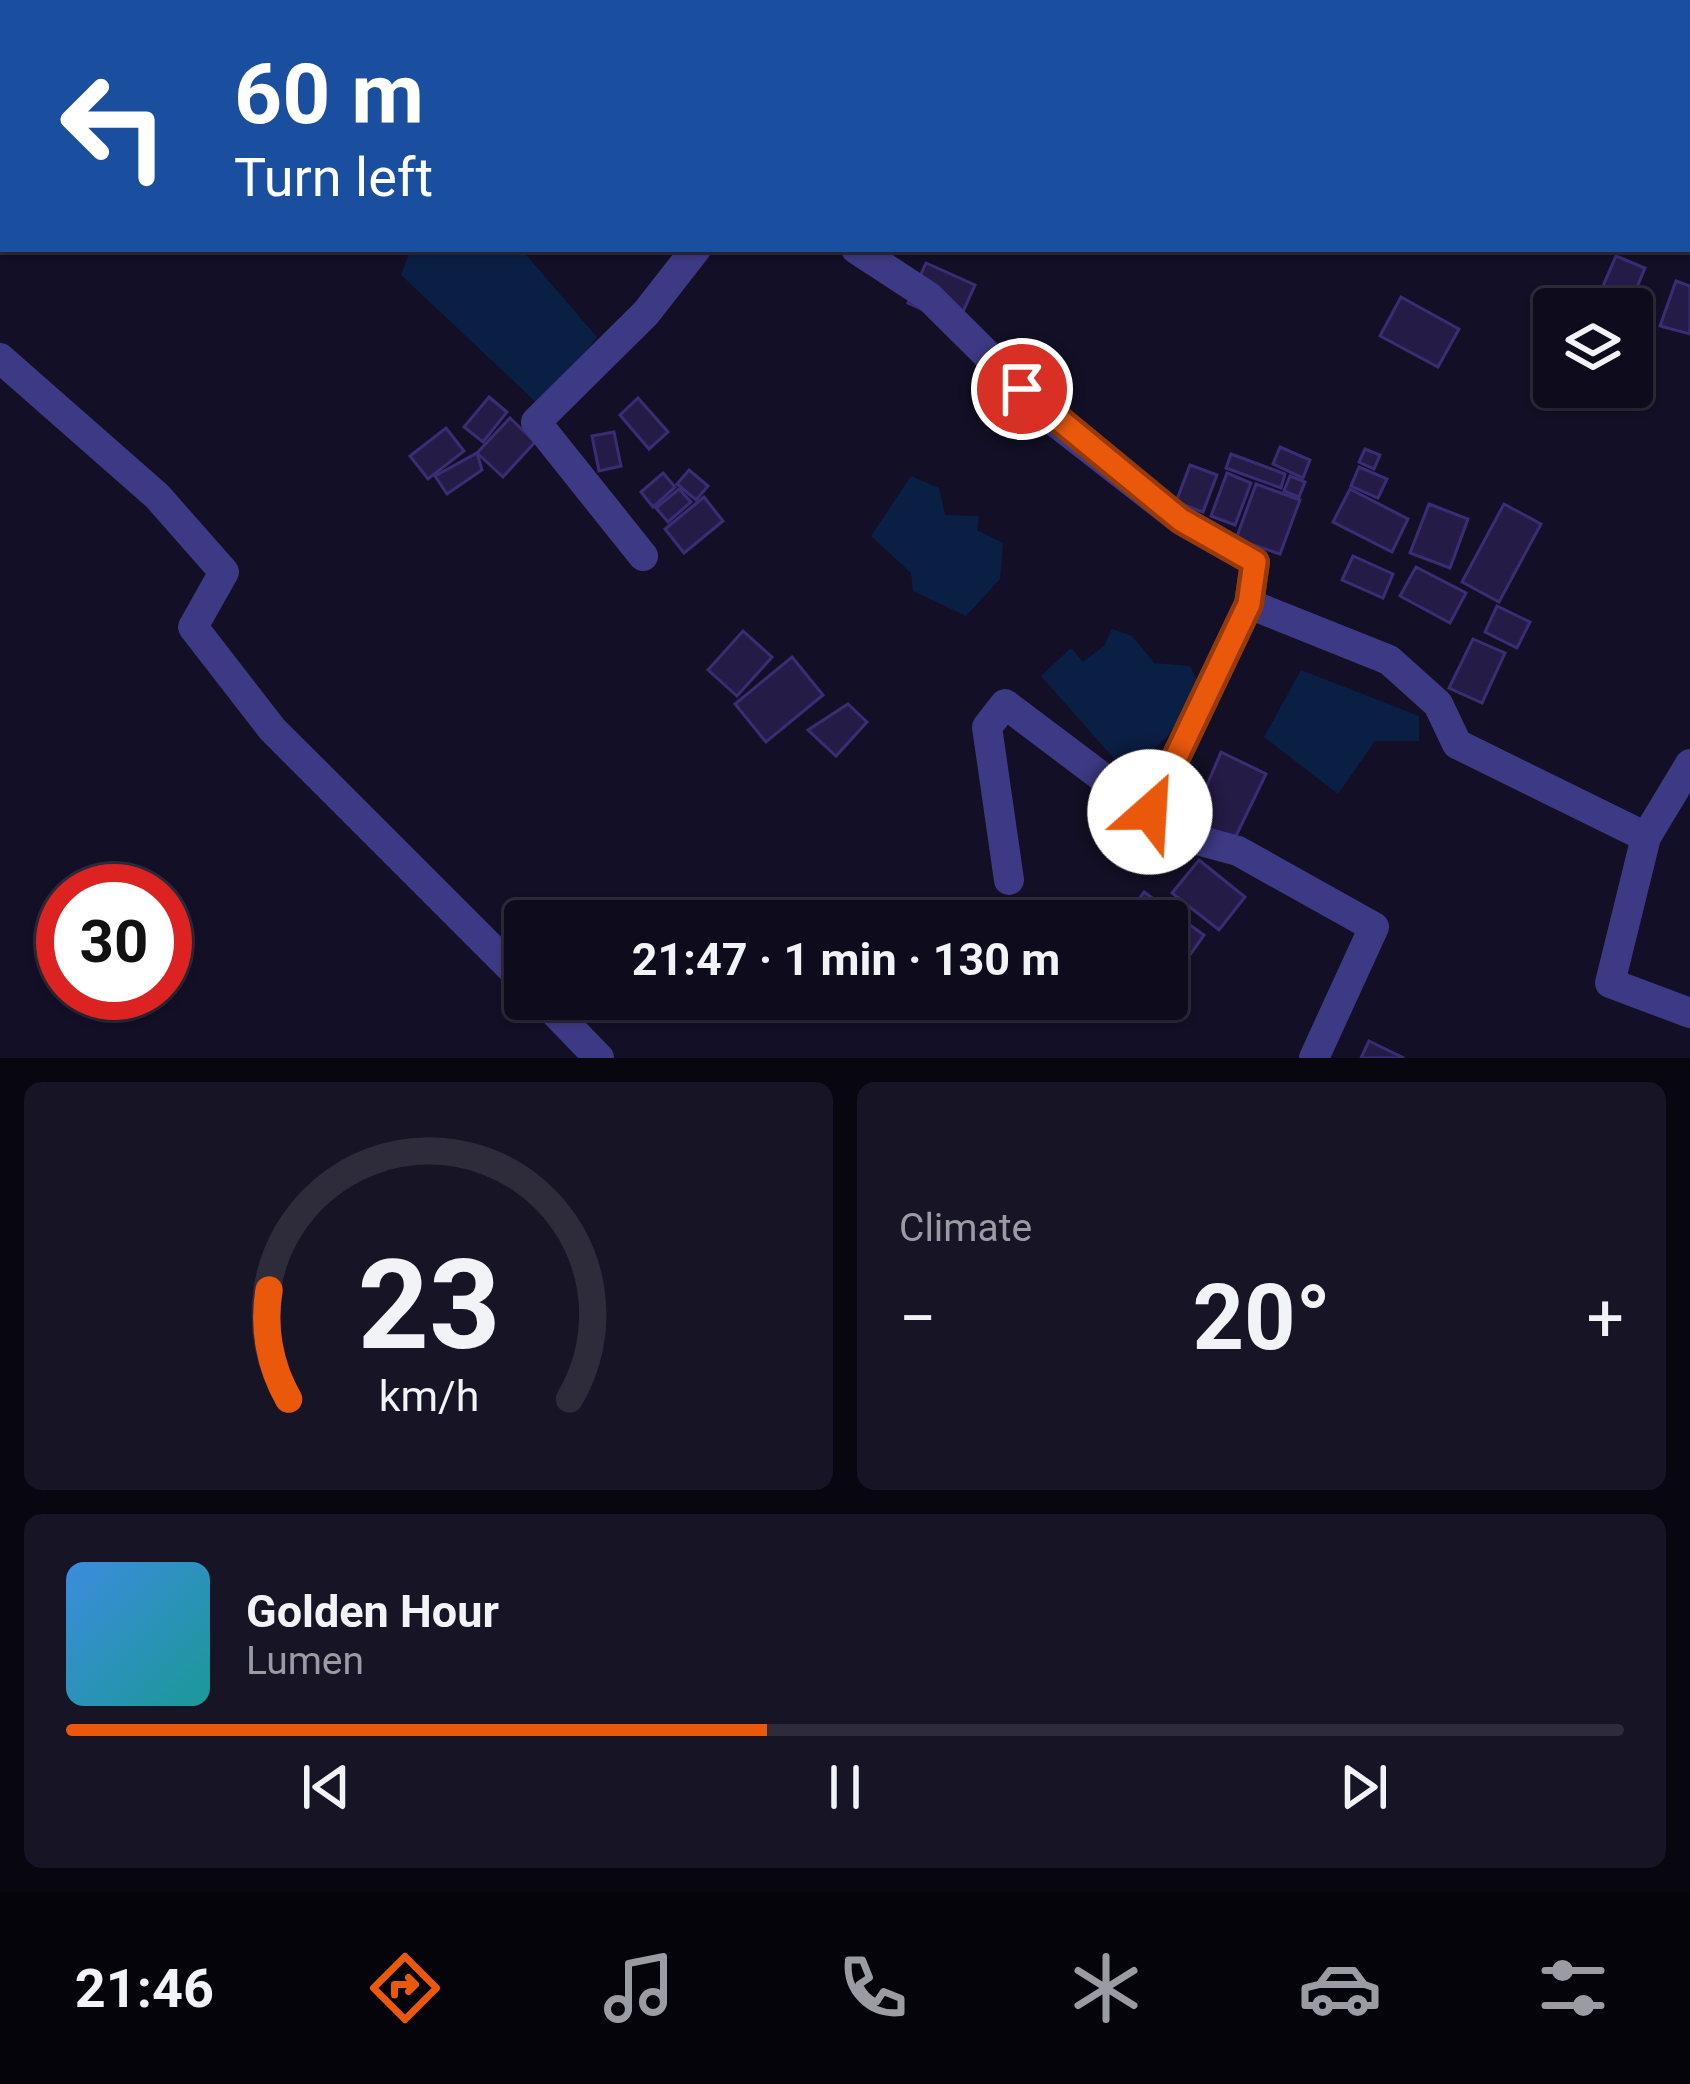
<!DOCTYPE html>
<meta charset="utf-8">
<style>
:root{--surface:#0e0b1c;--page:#171425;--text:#f1f3f6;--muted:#9b9ba3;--line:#2e2b3b;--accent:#ea580c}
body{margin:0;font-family:Roboto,sans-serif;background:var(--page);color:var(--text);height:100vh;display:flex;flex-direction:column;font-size:45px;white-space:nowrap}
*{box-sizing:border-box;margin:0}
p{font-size:39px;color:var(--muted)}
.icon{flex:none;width:66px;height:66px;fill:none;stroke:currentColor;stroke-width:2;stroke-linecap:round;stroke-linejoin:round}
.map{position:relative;height:1058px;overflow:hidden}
.sheet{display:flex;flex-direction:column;gap:24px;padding:24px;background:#08060f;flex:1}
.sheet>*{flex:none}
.guide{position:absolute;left:0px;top:0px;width:1692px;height:252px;box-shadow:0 3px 9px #0004,0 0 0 3px var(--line);background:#1a4fa0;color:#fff;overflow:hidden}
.controls{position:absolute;left:1533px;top:288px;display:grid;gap:24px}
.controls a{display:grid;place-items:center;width:120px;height:120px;border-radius:12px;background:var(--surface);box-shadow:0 3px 9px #0004,0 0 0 3px var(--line);font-size:60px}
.speed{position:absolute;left:36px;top:864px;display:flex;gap:24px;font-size:60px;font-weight:700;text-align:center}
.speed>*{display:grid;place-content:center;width:156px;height:156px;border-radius:50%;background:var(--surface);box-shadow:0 3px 9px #0004,0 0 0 3px var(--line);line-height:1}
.speed .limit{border:18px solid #d22;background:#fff;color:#111}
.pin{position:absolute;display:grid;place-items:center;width:102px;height:102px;color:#fff;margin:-51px;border:6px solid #fff;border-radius:50%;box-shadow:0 3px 12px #0007}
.me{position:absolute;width:132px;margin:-66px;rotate:26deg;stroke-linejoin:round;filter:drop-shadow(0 0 9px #0008)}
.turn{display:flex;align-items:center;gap:42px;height:252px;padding:0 36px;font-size:54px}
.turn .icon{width:156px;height:156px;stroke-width:2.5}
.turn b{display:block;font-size:84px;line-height:102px}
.big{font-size:90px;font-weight:700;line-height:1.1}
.sheet .widget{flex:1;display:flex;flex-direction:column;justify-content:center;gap:18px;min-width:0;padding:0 42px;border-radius:18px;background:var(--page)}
.sheet .dial{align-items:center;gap:0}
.dial svg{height:312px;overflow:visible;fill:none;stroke:var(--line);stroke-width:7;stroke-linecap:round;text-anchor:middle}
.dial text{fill:var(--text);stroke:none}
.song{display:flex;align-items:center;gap:36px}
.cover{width:144px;height:144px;border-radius:18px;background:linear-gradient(135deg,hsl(210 70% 55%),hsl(180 70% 35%))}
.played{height:12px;border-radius:6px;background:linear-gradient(90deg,var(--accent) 45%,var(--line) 45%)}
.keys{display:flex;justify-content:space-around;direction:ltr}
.heat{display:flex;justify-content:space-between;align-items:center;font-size:66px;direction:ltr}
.sheet .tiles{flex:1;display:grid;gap:24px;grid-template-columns:1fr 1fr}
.widget:last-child{grid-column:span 2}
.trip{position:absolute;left:504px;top:900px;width:684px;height:120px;border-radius:12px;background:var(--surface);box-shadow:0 3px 9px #0004,0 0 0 3px var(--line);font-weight:700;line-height:120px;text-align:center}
.dock{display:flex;height:192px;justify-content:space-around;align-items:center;background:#06040b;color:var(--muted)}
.dock .icon{width:84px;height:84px}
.dock .on{color:var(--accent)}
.dock b{font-size:54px;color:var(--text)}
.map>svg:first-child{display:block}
.water{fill:#0a1f44}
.building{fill:#241b47;stroke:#3b2d73;stroke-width:3}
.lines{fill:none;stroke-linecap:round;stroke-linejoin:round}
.minor{stroke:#3d3a85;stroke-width:30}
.route-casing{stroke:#983908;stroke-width:30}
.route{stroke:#ea580c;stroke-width:21}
</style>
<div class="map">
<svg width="1690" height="1058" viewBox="0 0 1690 1058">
<rect width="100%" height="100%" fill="#130f26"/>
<g class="water">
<path d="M411,249h110l76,88 -54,72 -142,-134z"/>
<path d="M911,476l28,12 6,27 34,1 -2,14 26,13 -3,36 -34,37 -53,-25 -2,-18 -40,-37z"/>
<path d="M1112,629l20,7 22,27 36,3 10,21 -33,50 -41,35 -85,-96 30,-28 12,14 21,-16z"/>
<path d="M1301,670l118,46v25h-44l-37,53 -74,-57z"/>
</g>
<g class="building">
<path d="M1467,0h76l-77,3z"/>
<path d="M1616,256l29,12 -13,31 -29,-13z"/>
<path d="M926,263l49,22 -18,40 -49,-22z"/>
<path d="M1676,281l14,5v48l-30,-8z"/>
<path d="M1401,297l58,32 -21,38 -58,-31z"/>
<path d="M489,397l18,15 -24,30 -19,-15z"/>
<path d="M638,398l30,34 -19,17 -29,-34z"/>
<path d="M510,418l25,24 -32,35 -26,-24z"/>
<path d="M446,428l18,23 -36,28 -18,-23z"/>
<path d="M614,432l7,34 -22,5 -7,-35z"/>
<path d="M1280,447l30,13 -7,18 -30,-14z"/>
<path d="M1365,449l15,6 -6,14 -15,-7z"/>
<path d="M477,453l5,17 -35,24 -12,-18z"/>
<path d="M1231,454l54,20 -4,14 -55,-20z"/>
<path d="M1190,465l27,10 -14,37 -27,-10z"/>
<path d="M1359,467l28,12 -9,19 -27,-12z"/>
<path d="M689,470l19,16 -12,14 -19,-16z"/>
<path d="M663,473l12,14 -22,20 -12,-15z"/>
<path d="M1227,473l24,10 -16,42 -24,-9z"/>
<path d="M1290,476l15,6 -6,15 -15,-6z"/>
<path d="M1256,484l44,16 -20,54 -44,-15z"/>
<path d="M679,489l12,13 -23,20 -12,-14z"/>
<path d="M1350,489l58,30 -16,33 -59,-30z"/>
<path d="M704,497l19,24 -39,32 -19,-24z"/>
<path d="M1429,504l39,15 -18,49 -40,-15z"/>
<path d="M1504,504l37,20 -42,78 -37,-20z"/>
<path d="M1353,556l40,18 -10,24 -41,-18z"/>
<path d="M1416,567l50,26 -16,30 -50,-27z"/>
<path d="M1497,606l33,16 -13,26 -32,-16z"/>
<path d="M743,631l29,26 -35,39 -29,-26z"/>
<path d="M1473,639l32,14 -23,50 -33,-15z"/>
<path d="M792,657l31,38 -57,47 -31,-38z"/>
<path d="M848,704l19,18 -31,34 -28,-26z"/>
<path d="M1221,752l45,22 -31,64 -46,-10z"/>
<path d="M1199,860l46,37 -26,33 -47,-37z"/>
<path d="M1144,892l60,43 -37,52v-66h-44z"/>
<path d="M1126,999h32l-11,16z"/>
<path d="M1369,1041l35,17h-43z"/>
</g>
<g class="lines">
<g class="minor">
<path d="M867,3l1,-3"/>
<path d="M856,249l72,47 126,125 127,99 74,42 -6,42 140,56 49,44 19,40 189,93"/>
<path d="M0,358l157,138 67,76 -31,55 79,102 253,253"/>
<path d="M643,556l-107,-134 110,-109 50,-64"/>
<path d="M1690,764l-44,73 -36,146 80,30"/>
<path d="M1150,812l99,-208"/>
<path d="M1009,880l-22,-153 18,-23 174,131 59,16 136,76 -60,131"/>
<path d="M542,999l57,59"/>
</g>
</g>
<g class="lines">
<g class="route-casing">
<path id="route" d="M1022,389l159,131 74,42 -6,42 -99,208"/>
</g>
<use href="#route" class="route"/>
</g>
</svg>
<div class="controls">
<a><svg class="icon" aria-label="layers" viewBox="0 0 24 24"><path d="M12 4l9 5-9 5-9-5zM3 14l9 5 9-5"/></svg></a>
</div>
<div class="speed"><div class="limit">30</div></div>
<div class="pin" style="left:1022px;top:389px;background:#d93025"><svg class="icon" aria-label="arrive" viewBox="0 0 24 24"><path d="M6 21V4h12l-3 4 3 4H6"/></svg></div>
<svg class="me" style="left:1150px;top:812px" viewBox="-20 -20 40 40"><circle r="19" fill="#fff"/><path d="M0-13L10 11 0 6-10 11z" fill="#ea580c"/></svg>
<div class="trip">21:47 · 1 min · 130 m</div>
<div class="guide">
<div class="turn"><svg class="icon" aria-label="left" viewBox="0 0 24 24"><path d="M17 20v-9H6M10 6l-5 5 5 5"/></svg><div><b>60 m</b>Turn left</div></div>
</div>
</div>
<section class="sheet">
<div class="tiles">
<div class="widget dial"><svg viewBox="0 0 100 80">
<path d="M14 69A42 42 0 1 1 86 69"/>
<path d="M14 69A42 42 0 0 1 9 41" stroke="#ea580c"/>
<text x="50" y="56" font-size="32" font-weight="700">23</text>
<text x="50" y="72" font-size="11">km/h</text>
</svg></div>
<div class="widget"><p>Climate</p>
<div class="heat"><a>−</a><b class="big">20°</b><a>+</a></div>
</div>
<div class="widget">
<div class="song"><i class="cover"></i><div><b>Golden Hour</b><p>Lumen</p></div></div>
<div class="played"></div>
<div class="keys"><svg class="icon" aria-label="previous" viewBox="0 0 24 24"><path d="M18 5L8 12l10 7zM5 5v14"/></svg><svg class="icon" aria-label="pause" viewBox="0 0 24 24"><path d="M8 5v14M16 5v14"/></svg><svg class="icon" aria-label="next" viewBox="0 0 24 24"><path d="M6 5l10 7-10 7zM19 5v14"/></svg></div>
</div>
</div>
</section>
<nav class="dock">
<b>21:46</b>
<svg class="icon on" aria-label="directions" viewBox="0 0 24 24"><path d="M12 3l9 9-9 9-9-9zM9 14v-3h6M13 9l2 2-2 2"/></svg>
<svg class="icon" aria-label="music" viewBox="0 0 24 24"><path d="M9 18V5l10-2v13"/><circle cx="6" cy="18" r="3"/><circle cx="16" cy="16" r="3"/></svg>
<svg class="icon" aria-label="phone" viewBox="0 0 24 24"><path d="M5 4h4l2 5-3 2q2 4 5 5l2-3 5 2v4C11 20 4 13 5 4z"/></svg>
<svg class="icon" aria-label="climate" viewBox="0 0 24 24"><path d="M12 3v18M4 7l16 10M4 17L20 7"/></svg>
<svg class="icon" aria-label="car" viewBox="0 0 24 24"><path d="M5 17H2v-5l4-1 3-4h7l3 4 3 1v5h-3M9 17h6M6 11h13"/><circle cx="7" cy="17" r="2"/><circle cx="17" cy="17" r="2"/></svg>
<svg class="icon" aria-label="filters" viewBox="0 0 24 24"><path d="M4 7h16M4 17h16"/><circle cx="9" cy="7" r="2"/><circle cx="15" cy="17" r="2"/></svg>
</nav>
